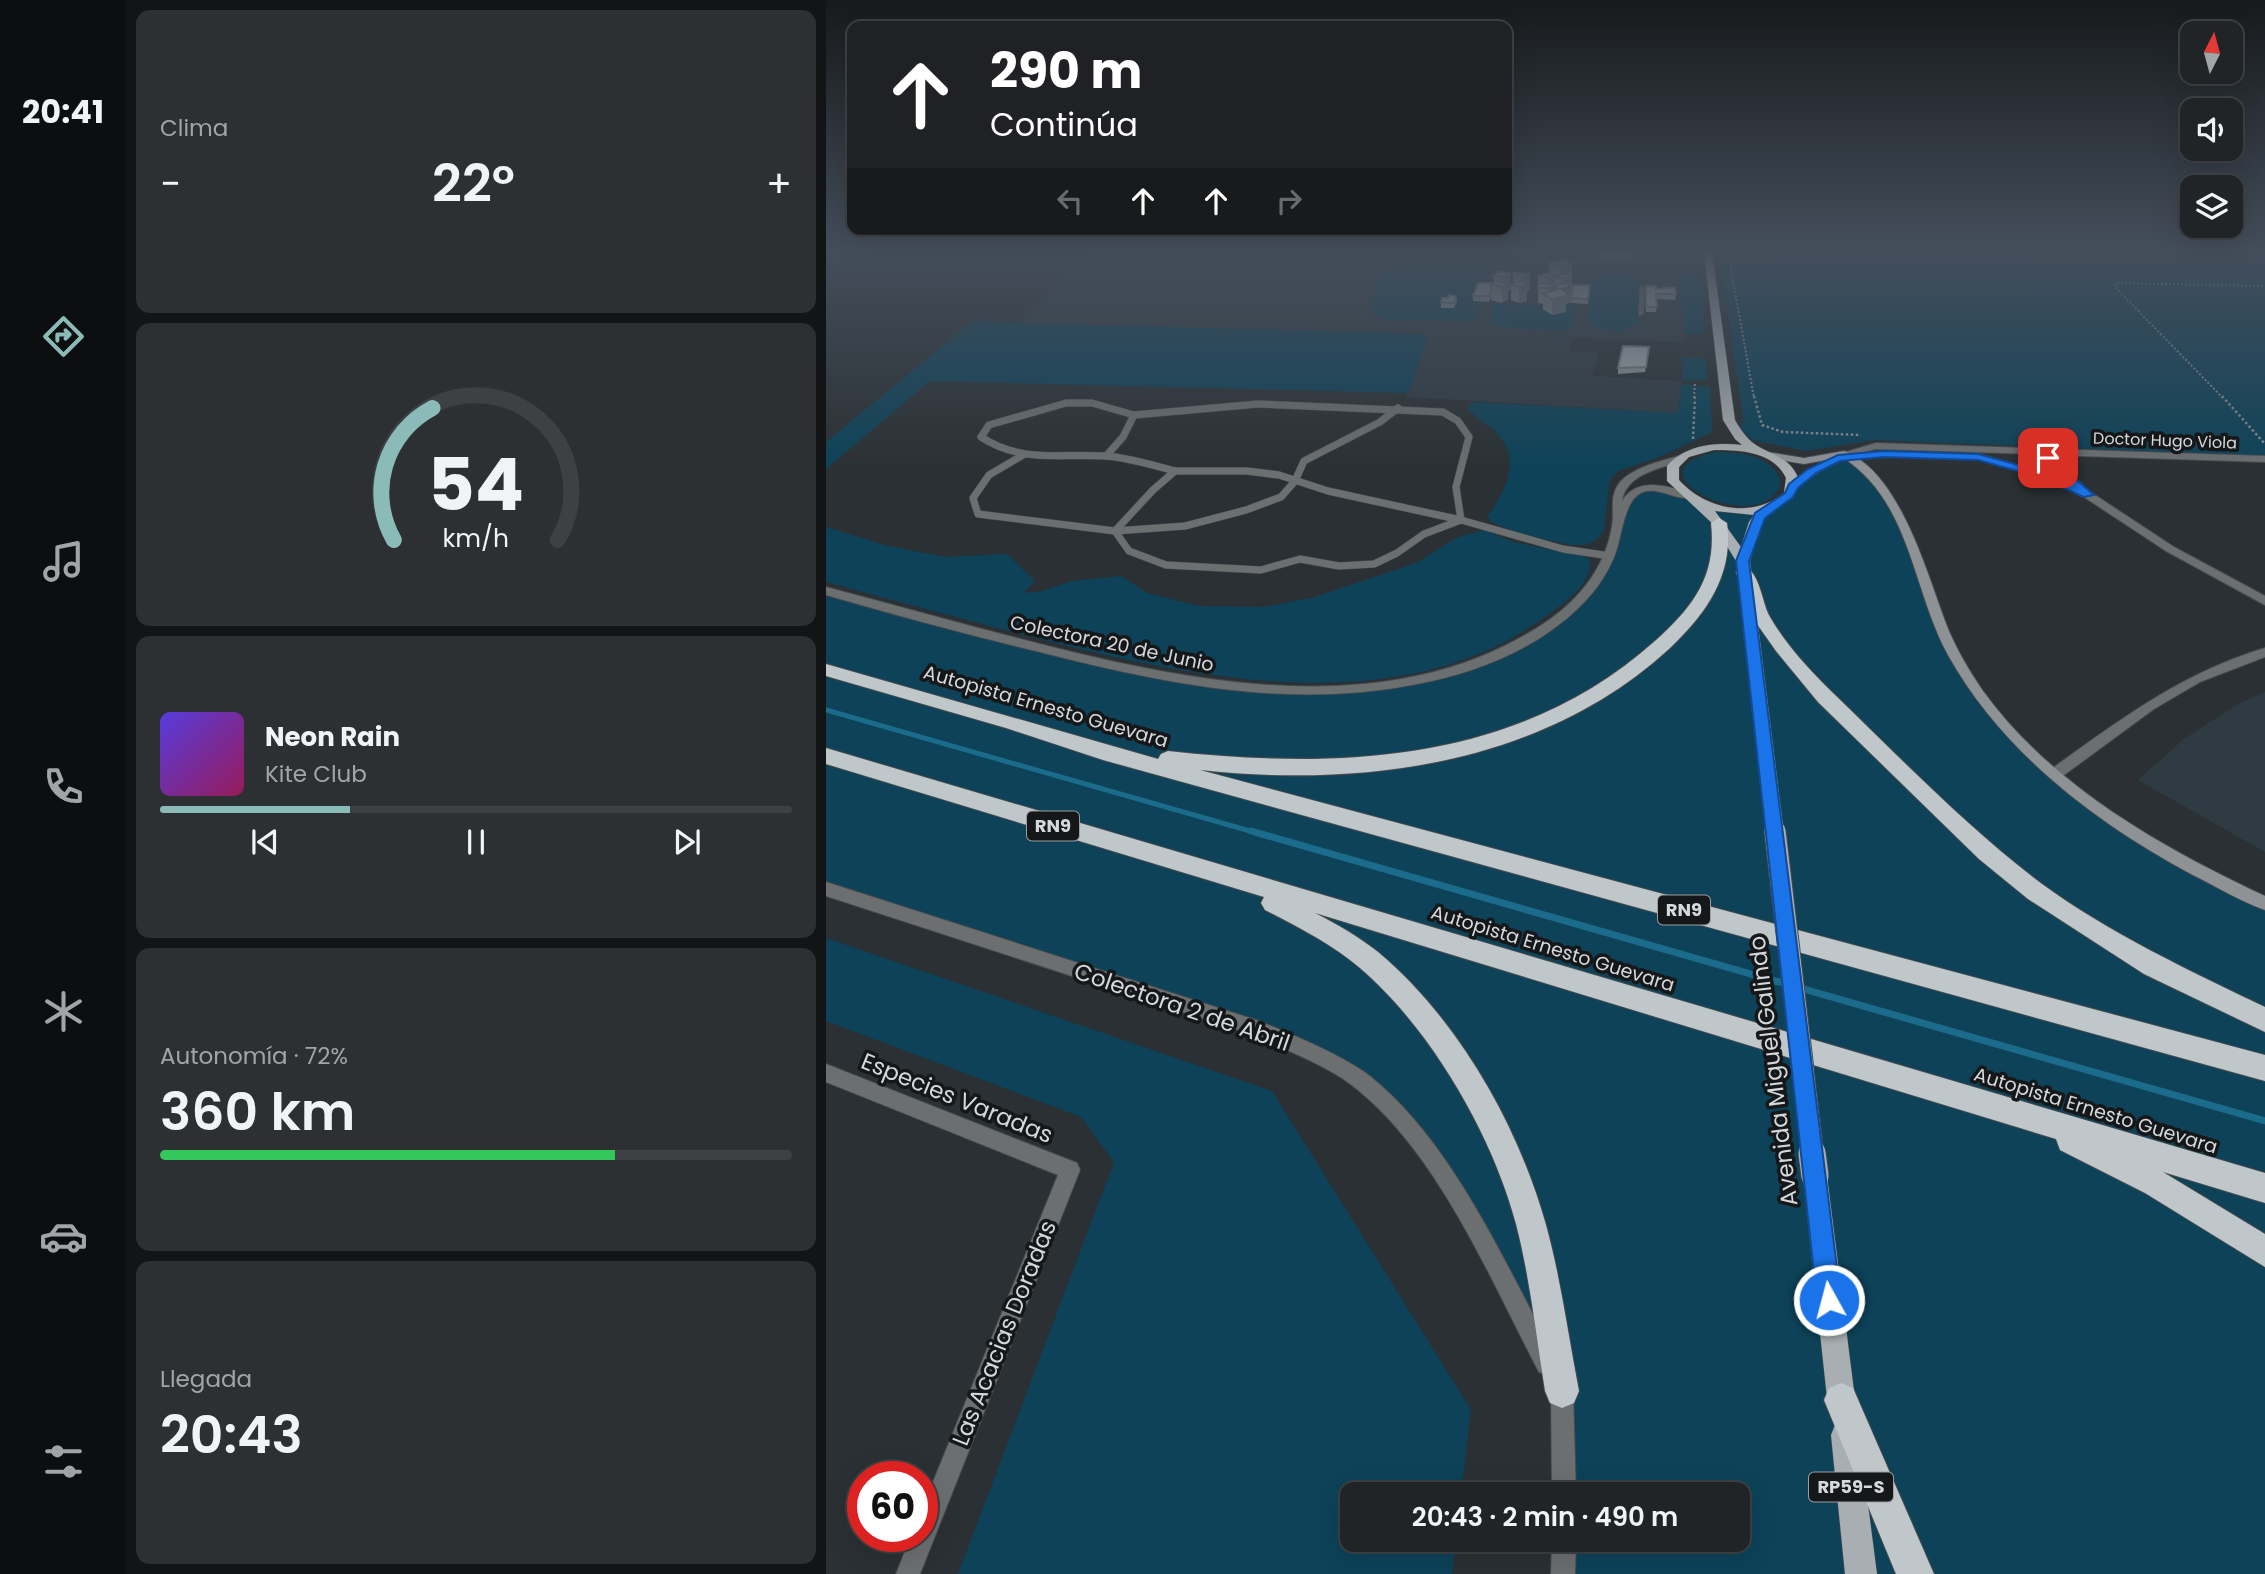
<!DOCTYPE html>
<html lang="es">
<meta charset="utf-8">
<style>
:root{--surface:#202426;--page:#2d3032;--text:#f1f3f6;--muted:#a2a4a7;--line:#3d4143;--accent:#8bbbb9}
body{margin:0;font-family:Poppins,sans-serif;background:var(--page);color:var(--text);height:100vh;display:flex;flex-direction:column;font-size:26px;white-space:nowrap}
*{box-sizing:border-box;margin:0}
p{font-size:23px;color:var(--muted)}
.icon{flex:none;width:38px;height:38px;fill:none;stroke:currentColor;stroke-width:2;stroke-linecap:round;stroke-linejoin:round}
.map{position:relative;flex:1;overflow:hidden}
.sheet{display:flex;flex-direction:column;gap:10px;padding:10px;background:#121415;width:700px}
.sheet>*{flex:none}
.top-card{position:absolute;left:21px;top:21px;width:665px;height:214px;border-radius:14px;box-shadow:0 7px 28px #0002,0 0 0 2px var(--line);background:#202124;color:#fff;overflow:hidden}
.needle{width:46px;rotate:6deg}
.buttons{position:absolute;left:1354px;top:21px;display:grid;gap:14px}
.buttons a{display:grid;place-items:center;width:63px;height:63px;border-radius:14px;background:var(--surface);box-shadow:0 7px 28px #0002,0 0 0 2px var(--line);font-size:35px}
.speed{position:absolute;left:21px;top:1461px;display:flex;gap:14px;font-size:35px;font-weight:700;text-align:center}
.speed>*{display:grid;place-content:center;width:91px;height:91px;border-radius:50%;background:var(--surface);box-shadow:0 7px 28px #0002,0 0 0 2px var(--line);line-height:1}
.speed .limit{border:10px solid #d22;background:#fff;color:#111}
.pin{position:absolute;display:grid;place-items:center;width:60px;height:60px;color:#fff;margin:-30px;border-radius:14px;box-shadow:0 4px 10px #0006}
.me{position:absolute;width:77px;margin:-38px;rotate:353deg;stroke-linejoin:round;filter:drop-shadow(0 0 5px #0008)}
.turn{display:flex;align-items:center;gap:24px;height:147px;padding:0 28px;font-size:32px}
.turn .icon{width:91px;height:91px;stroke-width:2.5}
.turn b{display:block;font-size:49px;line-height:60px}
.lanes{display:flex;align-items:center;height:66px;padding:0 28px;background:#0003;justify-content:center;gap:35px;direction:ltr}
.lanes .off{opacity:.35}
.big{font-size:52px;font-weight:600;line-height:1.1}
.sheet .tile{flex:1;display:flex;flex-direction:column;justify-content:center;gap:10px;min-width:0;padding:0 24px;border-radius:14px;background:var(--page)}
.sheet .dial{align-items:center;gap:0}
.dial svg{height:182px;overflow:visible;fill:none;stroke:var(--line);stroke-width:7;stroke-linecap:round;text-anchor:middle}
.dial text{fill:var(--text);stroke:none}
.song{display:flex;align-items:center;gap:21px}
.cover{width:84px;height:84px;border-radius:10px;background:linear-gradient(135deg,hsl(250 70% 55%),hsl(330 70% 35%))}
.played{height:7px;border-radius:4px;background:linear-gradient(90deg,var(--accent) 30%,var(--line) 30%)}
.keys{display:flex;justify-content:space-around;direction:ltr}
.heat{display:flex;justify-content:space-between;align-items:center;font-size:38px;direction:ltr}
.charge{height:10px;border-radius:5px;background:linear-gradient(90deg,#34c759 72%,var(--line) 0)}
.trip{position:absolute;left:514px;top:1482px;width:410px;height:70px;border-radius:14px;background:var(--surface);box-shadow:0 7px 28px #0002,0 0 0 2px var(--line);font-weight:600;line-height:70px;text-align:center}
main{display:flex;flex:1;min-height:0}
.menu{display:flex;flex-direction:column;width:126px;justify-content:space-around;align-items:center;background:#0d0e0f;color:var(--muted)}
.menu .icon{width:49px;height:49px}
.menu .active{color:var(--accent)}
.menu b{font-size:32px;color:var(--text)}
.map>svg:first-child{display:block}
.built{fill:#2f3b42}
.green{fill:#0d4258}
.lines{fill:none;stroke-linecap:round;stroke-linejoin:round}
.stream-far1{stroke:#1b6b8b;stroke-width:5}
.stream{stroke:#1b6b8b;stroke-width:7}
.lane-far1-casing{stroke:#454b4e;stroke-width:6}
.lane-casing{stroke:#454b4e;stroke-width:8}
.street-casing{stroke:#454b4e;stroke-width:2}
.secondary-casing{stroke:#454b4e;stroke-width:2}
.primary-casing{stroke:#454b4e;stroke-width:1}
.highway-casing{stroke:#454b4e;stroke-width:2}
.path-far1{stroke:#858a8c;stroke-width:2;stroke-dasharray:2 2;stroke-linecap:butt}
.path{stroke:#858a8c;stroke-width:2.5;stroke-dasharray:2.5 2.5;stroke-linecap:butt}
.lane-far1{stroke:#6c6f70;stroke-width:5}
.lane{stroke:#6c6f70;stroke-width:7}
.street{fill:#6c6f70;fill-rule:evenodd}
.secondary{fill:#8e9295;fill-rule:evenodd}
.primary{fill:#a8aeb1;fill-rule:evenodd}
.highway{fill:#c0c7cb;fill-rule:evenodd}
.primary-bridge-far2-casing{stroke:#454b4e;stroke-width:18;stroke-linecap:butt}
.primary-bridge-far1-casing{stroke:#454b4e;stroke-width:23;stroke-linecap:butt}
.primary-bridge-casing{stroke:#454b4e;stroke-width:29;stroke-linecap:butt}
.primary-bridge-far2{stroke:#a8aeb1;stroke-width:16}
.primary-bridge-far1{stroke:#a8aeb1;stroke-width:21}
.primary-bridge{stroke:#a8aeb1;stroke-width:27}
.wall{fill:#91979b}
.shaded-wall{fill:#767b7e}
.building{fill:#a9b0b4;stroke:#767b7e;stroke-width:2}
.route{fill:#1a73e8;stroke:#114b97;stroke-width:2}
.labels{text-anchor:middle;stroke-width:7;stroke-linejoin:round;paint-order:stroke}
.far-street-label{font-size:16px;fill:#d5d9db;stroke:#151719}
.shield{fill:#151719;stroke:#9b9fa1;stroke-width:2}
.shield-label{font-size:18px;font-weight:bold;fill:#d5d9db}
.street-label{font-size:19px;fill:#d5d9db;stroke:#151719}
.near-street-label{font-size:23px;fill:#d5d9db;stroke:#151719}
</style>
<main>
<nav class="menu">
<b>20:41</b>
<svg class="icon active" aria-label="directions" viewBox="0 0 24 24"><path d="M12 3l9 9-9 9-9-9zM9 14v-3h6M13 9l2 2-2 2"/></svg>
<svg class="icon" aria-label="music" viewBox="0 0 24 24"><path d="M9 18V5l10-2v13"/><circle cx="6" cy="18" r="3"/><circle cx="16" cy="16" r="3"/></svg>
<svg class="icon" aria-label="phone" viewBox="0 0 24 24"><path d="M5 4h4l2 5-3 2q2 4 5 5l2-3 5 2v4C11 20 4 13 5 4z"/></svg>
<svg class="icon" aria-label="climate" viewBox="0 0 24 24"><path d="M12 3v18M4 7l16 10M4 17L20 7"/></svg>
<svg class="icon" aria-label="car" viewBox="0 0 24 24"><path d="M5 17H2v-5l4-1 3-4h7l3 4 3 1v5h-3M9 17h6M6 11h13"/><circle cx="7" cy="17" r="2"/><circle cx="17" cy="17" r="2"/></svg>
<svg class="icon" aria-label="filters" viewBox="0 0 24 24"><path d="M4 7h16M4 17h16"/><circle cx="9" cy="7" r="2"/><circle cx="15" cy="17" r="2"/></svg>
</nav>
<section class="sheet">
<div class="tile"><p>Clima</p>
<div class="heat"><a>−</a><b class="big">22°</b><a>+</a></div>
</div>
<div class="tile dial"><svg viewBox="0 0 100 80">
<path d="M14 69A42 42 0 1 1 86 69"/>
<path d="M14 69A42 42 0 0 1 31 11" stroke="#8bbbb9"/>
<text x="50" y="56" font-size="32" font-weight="700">54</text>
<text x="50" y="72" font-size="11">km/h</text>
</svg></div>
<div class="tile">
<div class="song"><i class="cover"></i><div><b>Neon Rain</b><p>Kite Club</p></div></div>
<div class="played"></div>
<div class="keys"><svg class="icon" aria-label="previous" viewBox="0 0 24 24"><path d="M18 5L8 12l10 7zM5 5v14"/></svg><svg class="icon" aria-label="pause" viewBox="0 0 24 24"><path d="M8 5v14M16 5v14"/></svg><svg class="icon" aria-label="next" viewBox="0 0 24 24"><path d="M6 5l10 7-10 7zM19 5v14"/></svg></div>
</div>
<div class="tile"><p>Autonomía · 72%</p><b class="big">360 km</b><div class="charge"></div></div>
<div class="tile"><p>Llegada</p><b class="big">20:43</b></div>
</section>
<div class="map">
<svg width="1439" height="1574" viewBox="0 0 1439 1574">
<rect width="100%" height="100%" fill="#2a3033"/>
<g class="built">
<path d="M270,252h584l4,90 -111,-4 -4,13 29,1 -5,24 89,5 -4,32 -272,-16 23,-63 -413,-11z"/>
<path d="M1439,692v160l-127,-72 46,-41 54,-35z"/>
</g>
<g class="green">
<path d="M893,252h546v204l-391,-16 -68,11 -54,-11 -10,-10 -2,-7h4z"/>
<path d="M573,265l78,1 12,2 -15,53 -87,-1 -14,-5 -2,-5 10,-37 3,-4z"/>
<path d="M786,273l21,3 7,8 -2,37 -2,4 -16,6 -26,-3 -7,-9 3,-38 3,-4z"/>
<path d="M854,273l22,7 3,54h-21z"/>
<path d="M666,304l82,2 -1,24 -55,-1 -29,-5 4,-7 -3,-8z"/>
<path d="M147,321l43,2 413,11 -21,59 -478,-12 -104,88v-27z"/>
<path d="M857,357l22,2 3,21 -26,1z"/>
<path d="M855,384l29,3 2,42 -2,4 -53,25 -39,13 -8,9 -6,51 -9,10 -10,4h-13l-49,-10 -32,-13 -4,-5c16,-22 33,-52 15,-77 -8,-12 -23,-21 -34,-30l4,-8 206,11z"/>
<path d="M892,452c23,0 55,4 63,30 -16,61 -165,-12 -63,-30z"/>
<path d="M1022,456l37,37 53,125 37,71 80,85 84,61 126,68v671h-702l1,-34h174v-46h-174l-2,-103 -153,-265 -95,-72 -488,-165v-298l250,67 182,32 133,-4 87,-24 80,-43 42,-43 28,-78 22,-10 84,23 34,-3 44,-37 17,-10z"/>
<path d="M0,527l62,19 58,11 61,-3 28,27 -12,12 19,-2 30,-10 49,-5 26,17 52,13 64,1 48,-9 105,-35 42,-26 26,-7 29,12 70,14 7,4c4,24 -31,47 -48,59 -148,106 -359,57 -522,15 -65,-17 -129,-34 -194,-52z"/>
<path d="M0,938l446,153 199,319 -10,84h-108v46h103l-4,34h-494l156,-412 -33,-45 -255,-96z"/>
</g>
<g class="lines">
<path class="stream-far1" d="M0,710l431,123"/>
<path class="stream" d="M425,831l1014,290"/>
<g class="lane-far1-casing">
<path id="lane-far1" d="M815,313l1,-24"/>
</g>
<g class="lane-casing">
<g id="lane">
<path d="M197,455l-34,20 -16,23 5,16 137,17 70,-5 61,-16 35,-13 14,-16 9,-20 76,-39 18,-14"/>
<path d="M280,456l17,-19 11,-22"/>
<path d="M349,471h72l32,4 49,16 133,29"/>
<path d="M349,471l-22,19 -38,41 14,20 37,14 95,5 39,-11 39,7 35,-2 23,-11 27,-19 37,-14"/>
<path d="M349,471c-23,-6 -45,-13 -69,-15 -47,-3 -83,8 -125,-19l8,-12 77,-22h26l42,12 124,-11 185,8 15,9 11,16 -13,50 5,33"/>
<path d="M635,520l102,29 47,7"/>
</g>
</g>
<g class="street-casing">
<g id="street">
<path d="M1050,443l389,13v6l-216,-7 31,27 2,2 -4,3 14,6 82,54 91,49v9l-99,-54 -82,-54 -47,-21 -64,-19 5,-3 65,18 28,12 -34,-30 -161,-5 -32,8 -5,-3z"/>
<path d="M853,456l5,3 -2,2c-21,7 -56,13 -60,40 15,-24 45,-16 68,-7v4c-16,2 -30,-11 -47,-6 -20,7 -21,48 -29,65 -14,35 -43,61 -74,81 -37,23 -80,38 -123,46 -129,26 -256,-1 -381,-33 -71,-17 -141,-36 -210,-56v-8c75,20 150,41 226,60 161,40 350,74 497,-27 32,-22 57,-55 63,-94 3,-16 -4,-30 9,-45 14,-14 39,-20 58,-25z"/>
<path d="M1439,648v9l-65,25 -46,27 -94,69h-10l-2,-4 2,-4c68,-49 133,-98 215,-122z"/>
<path d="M0,882l430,138c33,13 87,35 115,57 82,66 134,187 184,279l3,8 -3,8 -8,3 -8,-3c-49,-93 -99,-215 -181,-282 -27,-23 -72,-40 -105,-55l-427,-139z"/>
<path d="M0,1064l251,99 3,7 -160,404h-24l15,-38h11v-27l136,-334 -232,-93z"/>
<path d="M736,1380l8,3 3,8 3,103h-24l-1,-103 3,-8z"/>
<path d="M726,1540h24l-1,34h-24z"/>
</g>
</g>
<g class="secondary-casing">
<g id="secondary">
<path d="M1018,451c58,22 84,128 105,180 9,21 21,41 34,60 68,94 179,157 282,205v14c-25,-9 -48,-23 -72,-35 -97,-52 -190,-122 -245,-220 -36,-66 -37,-154 -106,-198l-38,7 -37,-6 -5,-3 5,-3 37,6z"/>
<path d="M997,461l8,2 -35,25h-6v-4z"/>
</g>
</g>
<g class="primary-casing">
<g id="primary">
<path d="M878,252h8l23,168c7,12 14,22 26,28 17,9 31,12 38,32l-6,18 -21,13 -11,12 -11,38 33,265 -3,5 -6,2 -6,-2 -3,-5 -29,-265 -22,-36 -47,-44v-15c18,-21 48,-24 75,-21l-7,-6 -12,-19zM888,450c26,0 59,1 72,28l-2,15c-31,26 -78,17 -105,-13v-13l10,-10zM889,511l39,4 -5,7 -8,25z"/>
<path d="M989,1164l9,3 3,9 29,231 -4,10 -10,4 -10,-4 -4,-10 -25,-231 3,-9z"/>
<path d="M1019,1421l10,4 4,10 18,139h-32l-14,-139 4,-10z"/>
</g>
</g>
<g class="highway-casing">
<g id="highway">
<path d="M893,518l8,5c7,52 -21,91 -57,125 -126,116 -305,140 -470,122l1065,285v26l-1162,-321 -97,-32 -180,-52v-12l332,95 3,-5 7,-3c172,19 351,12 487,-110 38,-34 62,-65 56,-118z"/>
<path d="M918,567c16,4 18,37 26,50 16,28 41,55 64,77 65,63 136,136 208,190 67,49 148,87 223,123v25l-121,-58 -116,-75 -49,-40 -161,-157 -42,-51 -24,-34 -16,-45z"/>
<path d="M0,748l1439,425v30l-102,-31 102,62v33l-120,-74 -85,-43 -4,-11 -741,-226c22,11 44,24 63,39 80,67 140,173 168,273 15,54 22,110 33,166l-5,12 -12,5 -12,-5 -5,-12c-9,-56 -15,-113 -29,-167 -24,-90 -85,-195 -156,-256 -28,-24 -62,-41 -95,-58l-4,-7 3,-6 -438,-133z"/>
<path d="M1015,1383l12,5 81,186h-38l-72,-174 5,-12z"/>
</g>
</g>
<g class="path-far1">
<path d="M902,252l26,146"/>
<path d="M868,398l1,-15"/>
<path d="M1397,398l-108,-111 1,-4 149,3"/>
</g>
<g class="path">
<path d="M928,396l8,29 21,7 78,3"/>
<path d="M1396,396l43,48"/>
<path d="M867,439l2,-43"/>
</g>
<use href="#lane-far1" class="lane-far1"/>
<use href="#lane" class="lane"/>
<use href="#street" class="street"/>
<use href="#secondary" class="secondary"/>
<use href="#primary" class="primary"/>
<use href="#highway" class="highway"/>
<g class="primary-bridge-far2-casing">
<path id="primary-bridge-far2" d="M948,826l1,7"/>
</g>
<g class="primary-bridge-far1-casing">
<path id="primary-bridge-far1" d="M949,831l38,324"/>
</g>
<g class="primary-bridge-casing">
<path id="primary-bridge" d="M986,1153l3,23"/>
</g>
<use href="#primary-bridge-far2" class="primary-bridge-far2"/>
<use href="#primary-bridge-far1" class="primary-bridge-far1"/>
<use href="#primary-bridge" class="primary-bridge"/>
</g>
<g class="wall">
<path d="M774,252h33l-1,8 -32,-1z"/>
<path d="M723,263l23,1v28h-1v10l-5,2v8l-14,3 -9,-6v-5l-5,-1v-27l11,-3z"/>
<path d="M685,274v10h2v-9l17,-1v16l-3,1v10l-8,2 -8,-3v-10l-3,1v8l-6,4 -11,-3v-4l-2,6 -16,-1v-5l21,-13 -1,-8z"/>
<path d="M764,285l-2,19 -17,-1v-5z"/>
<path d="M820,286l30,8 -1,6 -18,-1 -1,13h-10z"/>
<path d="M630,296l1,5 -3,7h-13v-6l7,-4z"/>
<path d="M823,347l-4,25 -27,2v-6z"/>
</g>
<g class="shaded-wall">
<path d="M746,264v28h-1v10l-5,2v8l-14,3v-16l-5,-3v-8l2,-1v-9l6,-2 -1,15 10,-2v-10l-4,-1v-10z"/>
<path d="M685,274v16l-3,1v8l-6,4v-16l3,-2 -1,-8z"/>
<path d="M704,274v16l-3,1v10l-8,2v-16l5,-1 -1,-9z"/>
</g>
<g class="building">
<path d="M736,260l10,4 -12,4 -11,-5z"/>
<path d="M674,271l11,3 -7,3 -11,-2z"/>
<path d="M688,273l16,1 -7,3 -10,-2z"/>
<path d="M721,273l8,3 11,-3 6,3 -8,3 -9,-3 -6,2 -11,-2z"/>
<path d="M671,281l11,3 -6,3 -11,-3z"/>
<path d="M695,281l6,4 -8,2 -8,-3z"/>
<path d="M652,283h15l-2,1v7l-2,5h-16z"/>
<path d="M717,283l10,3 -6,2h-9v-4z"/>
<path d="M738,283l7,4 -10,2 6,3 -1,4 -14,3 -9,-5 15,-5 -4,-3z"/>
<path d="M747,285h17l-2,14 -17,-1z"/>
<path d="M820,286h10v3l19,-2 1,7h-20l1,13h-11z"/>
<path d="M623,295l7,1 -2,7 -13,-1 1,-4h6z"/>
<path d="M797,346l26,1 -3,20 -28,1z"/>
</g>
<linearGradient id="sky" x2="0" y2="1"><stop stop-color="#171a1c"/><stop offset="0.53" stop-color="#444e5b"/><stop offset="1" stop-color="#444e5b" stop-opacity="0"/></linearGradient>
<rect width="1439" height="472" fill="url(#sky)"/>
<path class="route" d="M1058,451l94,3 66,18 23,10 -23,-22v-4l4,-1 46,40 -10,2 -48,-21 -58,-16 -94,-3 -44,4 -24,12 -18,15 -5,9 -28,21 -16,43 92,739 -3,9 -9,3 -8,-3 -4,-9 -81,-739 19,-48 30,-20 4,-9 19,-15 30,-14z"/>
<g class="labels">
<g class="far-street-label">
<text transform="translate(1339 440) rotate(2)" y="6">Doctor Hugo Viola</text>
</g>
<g class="shield">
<rect x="201" y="811.5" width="52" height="29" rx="5"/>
<rect x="832" y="895.5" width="52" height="29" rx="5"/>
<rect x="983" y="1472.5" width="84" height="29" rx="5"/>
</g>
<g class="shield-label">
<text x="227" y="832">RN9</text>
<text x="858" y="916">RN9</text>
<text x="1025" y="1493">RP59-S</text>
</g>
<g class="street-label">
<text transform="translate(286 643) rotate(12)" y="7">Colectora 20 de Junio</text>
<text transform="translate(220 706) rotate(16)" y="7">Autopista Ernesto Guevara</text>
<text transform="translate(727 948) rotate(17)" y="7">Autopista Ernesto Guevara</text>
<text transform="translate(1270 1110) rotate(17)" y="7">Autopista Ernesto Guevara</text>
</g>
<g class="near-street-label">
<text transform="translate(356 1007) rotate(19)" y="8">Colectora 2 de Abril</text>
<text transform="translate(947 1071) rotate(-97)" y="8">Avenida Miguel Galindo</text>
<text transform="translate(131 1098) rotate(22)" y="8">Especies Varadas</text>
<text transform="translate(178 1333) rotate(-68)" y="8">Las Acacias Doradas</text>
</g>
</g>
</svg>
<div class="buttons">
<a><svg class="needle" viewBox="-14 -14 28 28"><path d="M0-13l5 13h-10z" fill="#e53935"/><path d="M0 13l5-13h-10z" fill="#a2a4a7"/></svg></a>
<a><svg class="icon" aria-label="sound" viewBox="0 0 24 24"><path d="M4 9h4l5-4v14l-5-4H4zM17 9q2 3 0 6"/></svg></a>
<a><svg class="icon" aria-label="layers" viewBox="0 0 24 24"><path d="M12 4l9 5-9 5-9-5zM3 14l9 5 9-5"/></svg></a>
</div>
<div class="speed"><div class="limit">60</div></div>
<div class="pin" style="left:1222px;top:458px;background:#d93025"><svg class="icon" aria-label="arrive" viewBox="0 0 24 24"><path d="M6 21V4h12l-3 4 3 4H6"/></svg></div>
<svg class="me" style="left:1003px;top:1300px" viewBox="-20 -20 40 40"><circle r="17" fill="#1a73e8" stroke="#fff" stroke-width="3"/><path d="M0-11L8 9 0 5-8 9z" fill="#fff"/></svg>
<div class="trip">20:43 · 2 min · 490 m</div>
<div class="top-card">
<div class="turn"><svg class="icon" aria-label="ahead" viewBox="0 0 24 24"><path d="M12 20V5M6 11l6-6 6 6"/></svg><div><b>290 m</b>Continúa</div></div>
<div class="lanes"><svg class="icon off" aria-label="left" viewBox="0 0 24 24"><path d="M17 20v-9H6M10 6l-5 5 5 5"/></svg><svg class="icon" aria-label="ahead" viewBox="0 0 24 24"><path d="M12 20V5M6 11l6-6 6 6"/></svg><svg class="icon" aria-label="ahead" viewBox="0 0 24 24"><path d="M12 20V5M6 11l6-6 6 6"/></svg><svg class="icon off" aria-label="right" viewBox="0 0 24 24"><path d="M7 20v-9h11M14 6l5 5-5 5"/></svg></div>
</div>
</div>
</main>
